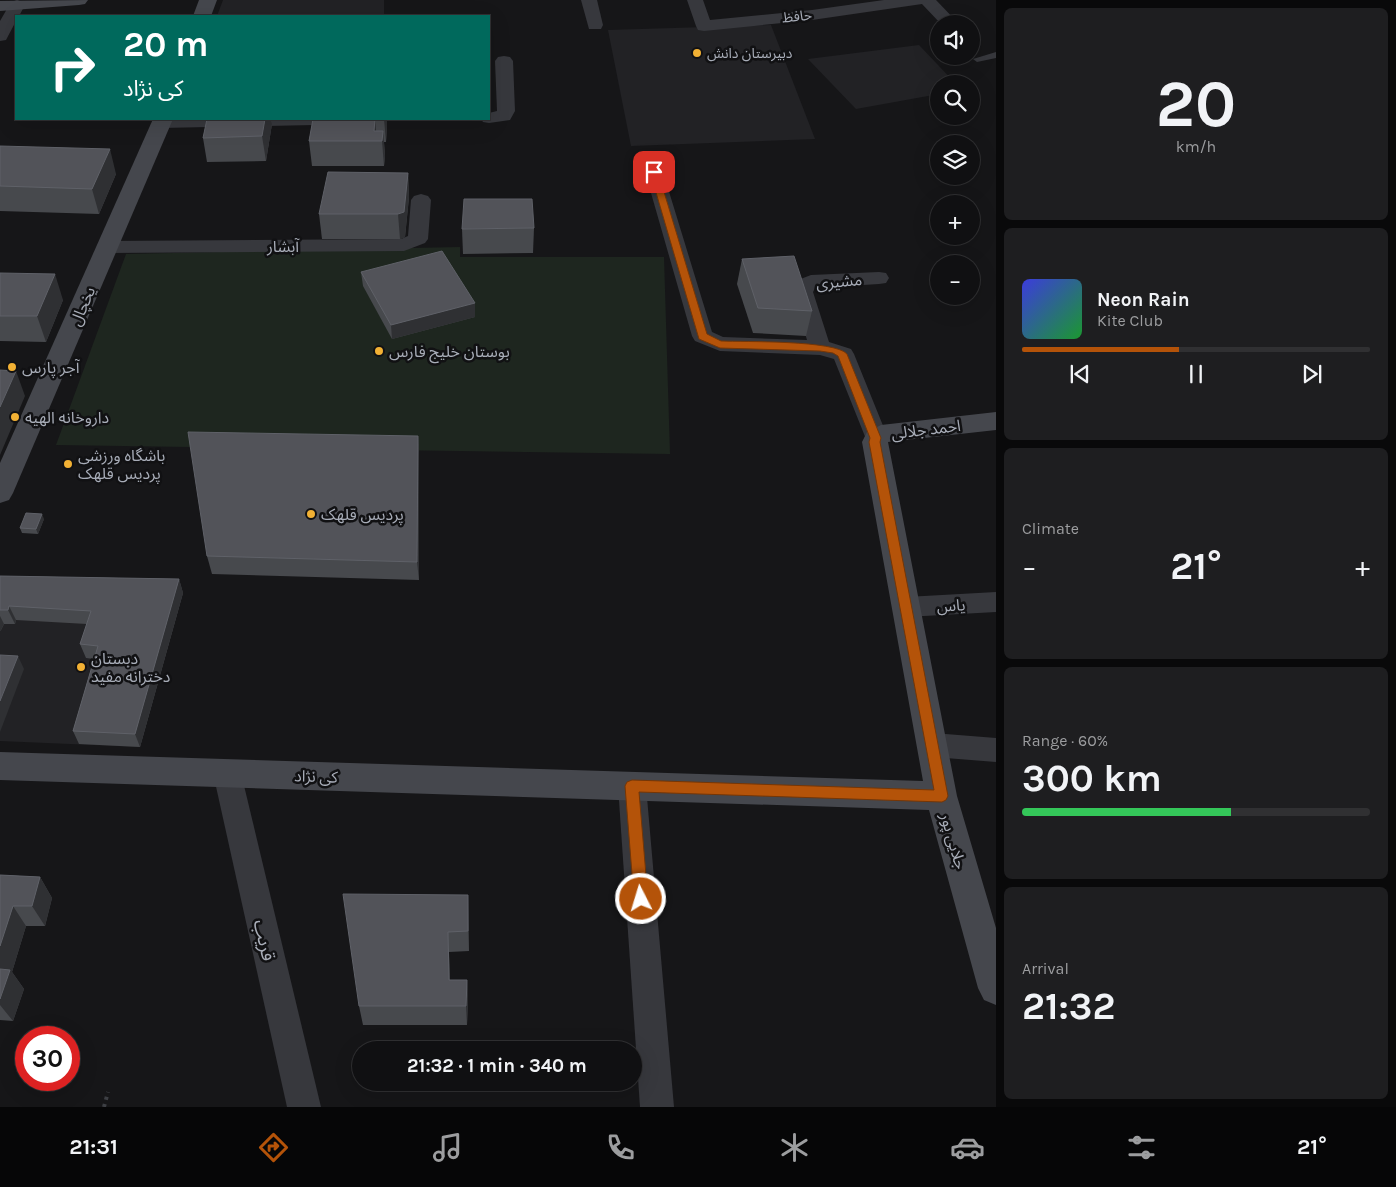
<!DOCTYPE html>
<meta charset="utf-8">
<style>
:root{--surface:#101012;--page:#1e1e20;--text:#f1f3f6;--muted:#9c9d9f;--line:#303032;--accent:#b45309}
body{margin:0;font-family:Karla,"Noto Sans Arabic",sans-serif;background:var(--page);color:var(--text);height:100vh;display:flex;flex-direction:column;font-size:19px;white-space:nowrap}
*{box-sizing:border-box;margin:0}
p{font-size:16px;color:var(--muted)}
.icon{flex:none;width:28px;height:28px;fill:none;stroke:currentColor;stroke-width:2;stroke-linecap:round;stroke-linejoin:round}
.map{position:relative;flex:1;overflow:hidden}
.panel{display:flex;flex-direction:column;gap:8px;padding:8px;background:#09090a;width:400px}
.panel>*{flex:none}
.hud{position:absolute;left:15px;top:15px;width:475px;height:105px;border-radius:0px;box-shadow:0 5px 20px #0002,0 0 0 1px var(--line);background:#00695c;color:#fff;overflow:hidden}
.fabs{position:absolute;left:930px;top:15px;display:grid;gap:10px}
.fabs a{display:grid;place-items:center;width:50px;height:50px;border-radius:50%;background:var(--surface);box-shadow:0 5px 20px #0002,0 0 0 1px var(--line);font-size:25px}
.speed{position:absolute;left:15px;top:1026px;display:flex;gap:10px;font-size:25px;font-weight:700;text-align:center}
.speed>*{display:grid;place-content:center;width:65px;height:65px;border-radius:50%;background:var(--surface);box-shadow:0 5px 20px #0002,0 0 0 1px var(--line);line-height:1}
.speed .limit{border:8px solid #d22;background:#fff;color:#111}
.pin{position:absolute;display:grid;place-items:center;width:42px;height:42px;color:#fff;margin:-21px;border-radius:10px;box-shadow:0 2px 8px #0006}
.me{position:absolute;width:55px;margin:-28px;rotate:355deg;stroke-linejoin:round;filter:drop-shadow(0 0 4px #0008)}
.turn{display:flex;align-items:center;gap:18px;height:105px;padding:0 25px;font-size:22px}
.turn .icon{width:65px;height:65px;stroke-width:2.5}
.turn b{display:block;font-size:35px;line-height:42px}
.big{font-size:38px;font-weight:700;line-height:1.1}
.panel .widget{flex:1;display:flex;flex-direction:column;justify-content:center;gap:8px;min-width:0;padding:0 18px;border-radius:8px;background:var(--page)}
.panel .dial{align-items:center;gap:0}
.dial b{font-size:65px;line-height:1}
.song{display:flex;align-items:center;gap:15px}
.cover{width:60px;height:60px;border-radius:8px;background:linear-gradient(135deg,hsl(240 70% 55%),hsl(130 70% 35%))}
.played{height:5px;border-radius:2px;background:linear-gradient(90deg,var(--accent) 45%,var(--line) 45%)}
.keys{display:flex;justify-content:space-around;direction:ltr}
.heat{display:flex;justify-content:space-between;align-items:center;font-size:28px;direction:ltr}
.charge{height:8px;border-radius:4px;background:linear-gradient(90deg,#34c759 60%,var(--line) 0)}
.trip{position:absolute;left:352px;top:1041px;width:290px;height:50px;border-radius:25px;background:var(--surface);box-shadow:0 5px 20px #0002,0 0 0 1px var(--line);font-weight:700;line-height:50px;text-align:center}
.dock{display:flex;height:80px;justify-content:space-around;align-items:center;background:#060607;color:var(--muted)}
.dock .icon{width:35px;height:35px}
.dock .current{color:var(--accent)}
.dock b{font-size:22px;color:var(--text)}
main{display:flex;flex:1;min-height:0}
.map>svg:first-child{display:block}
.built{fill:#222225}
.green{fill:#1e261f}
.lines{fill:none;stroke-linecap:round;stroke-linejoin:round}
.path{stroke:#3d3f44;stroke-width:4;stroke-dasharray:3 4.5;stroke-linecap:butt}
.lane{fill:#37383d;fill-rule:evenodd}
.street{fill:#37383d;fill-rule:evenodd}
.secondary{fill:#45474d;fill-rule:evenodd}
.wall{fill:#47494d}
.shaded-wall{fill:#2f3033}
.building{fill:#525359;stroke:#5f6168}
.route{fill:#b45309;stroke:#753606}
.poi-dot{fill:#f2b134;stroke:#111113;stroke-width:2}
.labels{text-anchor:middle;stroke-width:5;stroke-linejoin:round;paint-order:stroke}
.far-street-label{font-size:14px;fill:#a8adb8;stroke:#111113}
.far-poi-label{font-size:14px;fill:#a8adb8;stroke:#111113;text-anchor:start}
.street-label{font-size:16px;fill:#a8adb8;stroke:#111113}
.poi-label{font-size:16px;fill:#a8adb8;stroke:#111113;text-anchor:start}
.near-street-label{font-size:19px;fill:#a8adb8;stroke:#111113}
</style>
<main>
<div class="map">
<svg width="996" height="1107" viewBox="0 0 996 1107">
<rect width="100%" height="100%" fill="#161618"/>
<g class="built">
<path d="M223,0h161v16h-167z"/>
<path d="M771,25l44,114 -184,7 -23,-116z"/>
<path d="M919,45l37,39h-17v10l-83,15 -48,-50z"/>
<path d="M0,589l183,4 -43,154 -140,-6z"/>
</g>
<path class="green" d="M460,247v10h204l6,197 -614,-9 70,-191z"/>
<g class="lines">
<path class="path" d="M104,1107l4,-15"/>
<path class="lane" d="M996,52v6l-19,4 -4,-3z"/>
<g class="street">
<path d="M17,0l6,2 2,3 -6,11h-3v5l-10,19 -6,1v-20l11,-19z"/>
<path d="M581,0h16l6,25 -2,4h-12z"/>
<path d="M687,0h16l7,20 102,-10 72,-10h52l23,24h-18l-19,-20 -110,16 -108,11 -6,-1 -2,-4z"/>
<path d="M504,56l6,1 3,4 2,50 -5,9 -21,3 -6,-1 -2,-3h8v-6l8,-2 -2,-50 3,-4z"/>
<path d="M155,119h216l-3,4 -6,1 -201,4 -6,-1 -3,-4z"/>
<path d="M654,166l7,2 2,4 49,160 11,5 84,3 -14,-48 5,-12 13,-5 68,-3 7,1 3,5 -3,5 -7,1 -64,4 -2,4 16,50 22,7 3,5 34,84 -4,6 -8,2 -8,-2 -34,-85 -14,-4 -100,-4 -25,-10 -3,-5 -47,-164 2,-4z"/>
<path d="M421,194l7,2 3,4 -3,39 -3,4 -21,8 -297,2 -7,-2 -3,-4 3,-4 7,-2 294,-2 7,-3 3,-36 3,-4z"/>
<path d="M996,592v20l-90,5 -9,-3 -4,-7 4,-7 9,-3z"/>
<path d="M933,733l63,5v24l-63,-5 -10,-3 -4,-9 4,-9z"/>
<path d="M227,761l10,3 4,9 80,334h-34l-74,-334 4,-9z"/>
<path d="M632,773l10,4 4,9 28,321h-34l-22,-321 4,-9z"/>
</g>
<g class="secondary">
<path d="M88,0l-3,4 -6,1 -79,6v-10z"/>
<path d="M199,0h18l-6,16h-18z"/>
<path d="M153,119h20l-160,374 -4,7 -9,3v-40z"/>
<path d="M996,412v18l-108,12 69,354 39,132v77l-12,-5 -6,-12 -49,-178 -929,-30v-28l923,29 -61,-339 5,-10 14,-7z"/>
</g>
</g>
<g class="wall">
<path d="M207,119h64l1,5 -6,37 -59,1 -4,-24z"/>
<path d="M313,119h74v7l-1,16h-2l1,14 -1,10h-72l-3,-25z"/>
<path d="M0,146l116,28 -17,40 -99,-3z"/>
<path d="M408,173l1,24 -4,40 -5,2h-78l-3,-25z"/>
<path d="M534,228l-1,25 -70,1 -1,-25z"/>
<path d="M742,259l70,52 -6,25 -53,-3 -16,-49z"/>
<path d="M361,272l114,45 -83,22 -29,-53z"/>
<path d="M0,273l63,27 -17,42 -46,-1z"/>
<path d="M418,436l1,19v125l-207,-6 -5,-18z"/>
<path d="M44,519l-6,15 -16,-1 -2,-5z"/>
<path d="M0,576l179,3 4,14 -43,154 -61,-3 -6,-13 21,-72 -8,-1 -6,-14 7,-20 -71,-4 -1,4h-11l-3,6 -1,1z"/>
<path d="M0,875l40,2 12,21 -7,28h-19l-14,46 12,17 -11,32 -13,-1z"/>
<path d="M468,895l1,56 -20,1 1,28h17l1,19 -1,26h-104l-4,-19z"/>
</g>
<g class="shaded-wall">
<path d="M265,119h6l1,5 -6,37 -4,-25z"/>
<path d="M375,119l2,22 -3,-10z"/>
<path d="M384,119h3v7l-1,16z"/>
<path d="M383,131l2,25 -1,10 -2,-25z"/>
<path d="M110,149l6,25 -17,40 -7,-25z"/>
<path d="M408,173l1,24 -4,40 -5,2 -2,-25z"/>
<path d="M55,274l8,26 -17,42 -9,-26z"/>
<path d="M475,303v14l-83,22 -1,-14z"/>
<path d="M16,371l9,25 -25,59v-48z"/>
<path d="M418,436l1,19v125l-2,-18z"/>
<path d="M42,514l2,5 -6,15 -2,-5z"/>
<path d="M179,579l4,14 -43,154 -5,-13z"/>
<path d="M9,606l7,14 -1,4 -7,-14z"/>
<path d="M0,616l4,8 -3,6 -1,1z"/>
<path d="M18,656l6,13 -24,63v-31z"/>
<path d="M40,877l12,21 -7,28 -13,-20z"/>
<path d="M13,906l13,20 -14,46 12,17 -11,32 -13,-16v-59z"/>
<path d="M448,932l1,20 1,47 -1,-19z"/>
<path d="M467,980l1,19 -1,26 -1,-19z"/>
</g>
<g class="building">
<path d="M207,119h58l-3,17 -59,2z"/>
<path d="M313,119h62l-1,12h9l-1,10h-73z"/>
<path d="M0,146l110,3 -18,40 -92,-3z"/>
<path d="M328,172l80,1 -4,39 -6,2h-79z"/>
<path d="M464,199h68l2,29 -72,1z"/>
<path d="M442,251l33,52 -84,22 -30,-53z"/>
<path d="M794,256l18,55 -54,-3 -16,-49z"/>
<path d="M0,273l55,1 -18,42h-37z"/>
<path d="M0,370l16,1 -16,36z"/>
<path d="M188,432l230,4 -1,126 -210,-6z"/>
<path d="M26,513l16,1 -6,15 -16,-1z"/>
<path d="M0,576l179,3 -44,155 -62,-3 25,-85 -18,-2 11,-33 -82,-5 -1,4h-8z"/>
<path d="M0,655l18,1 -18,45z"/>
<path d="M0,875l40,2 -8,29h-19l-13,40z"/>
<path d="M343,894l125,1v36l-20,1 1,48h18l-1,26h-107z"/>
<path d="M0,969l10,1 -10,29z"/>
</g>
<path class="route" d="M654,170l4,2 49,162 14,7c23,1 114,-1 126,13l34,84 -1,4 68,354 -2,4 -4,2 -303,-10 9,107 -2,5 -5,2 -5,-2 -2,-5 -9,-113 2,-4 5,-2 302,10 -65,-348 1,-4 -32,-82 -5,-3 -13,-2 -100,-3 -21,-9 -49,-167z"/>
<g class="poi-dot">
<circle cx="697" cy="53" r="5"/>
<circle cx="379" cy="351" r="5"/>
<circle cx="12" cy="367" r="5"/>
<circle cx="15" cy="417" r="5"/>
<circle cx="68" cy="464" r="5"/>
<circle cx="311" cy="514" r="5"/>
<circle cx="81" cy="667" r="5"/>
</g>
<g class="labels">
<g class="far-street-label">
<text transform="translate(797 16) rotate(-6)" y="5">حافظ</text>
</g>
<g class="far-poi-label">
<text x="707" y="58">دبیرستان دانش</text>
</g>
<g class="street-label">
<text x="283" y="252">آبشار</text>
<text transform="translate(839 281) rotate(-5)" y="6">مشیری</text>
<text transform="translate(82 306) rotate(-67)" y="6">یخچال</text>
<text transform="translate(926 429) rotate(-7)" y="6">احمد جلالی</text>
<text transform="translate(951 605) rotate(-3)" y="6">یاس</text>
<text transform="translate(316 776) rotate(2)" y="6">کی نژاد</text>
<text transform="translate(954 841) rotate(74)" y="6">جلایی پور</text>
</g>
<g class="poi-label">
<text x="389" y="357">بوستان خلیج فارس</text>
<text x="22" y="373">آجر پارس</text>
<text x="25" y="423">داروخانه الهیه</text>
<text x="78" y="461">باشگاه ورزشی<tspan x="78" dy="18">پردیس قلهک</tspan></text>
<text x="321" y="520">پردیس قلهک</text>
<text x="91" y="664">دبستان<tspan x="91" dy="18">دخترانه مفید</tspan></text>
</g>
<g class="near-street-label">
<text transform="translate(265 940) rotate(77)" y="7">قریب</text>
</g>
</g>
</svg>
<div class="fabs">
<a><svg class="icon" aria-label="sound" viewBox="0 0 24 24"><path d="M4 9h4l5-4v14l-5-4H4zM17 9q2 3 0 6"/></svg></a>
<a><svg class="icon" aria-label="search" viewBox="0 0 24 24"><circle cx="10" cy="10" r="6"/><path d="M15 15l6 6"/></svg></a>
<a><svg class="icon" aria-label="layers" viewBox="0 0 24 24"><path d="M12 4l9 5-9 5-9-5zM3 14l9 5 9-5"/></svg></a>
<a>+</a>
<a>−</a>
</div>
<div class="speed"><div class="limit">30</div></div>
<div class="pin" style="left:654px;top:172px;background:#d93025"><svg class="icon" aria-label="arrive" viewBox="0 0 24 24"><path d="M6 21V4h12l-3 4 3 4H6"/></svg></div>
<svg class="me" style="left:641px;top:899px" viewBox="-20 -20 40 40"><circle r="17" fill="#b45309" stroke="#fff" stroke-width="3"/><path d="M0-11L8 9 0 5-8 9z" fill="#fff"/></svg>
<div class="trip">21:32 · 1 min · 340 m</div>
<div class="hud">
<div class="turn"><svg class="icon" aria-label="right" viewBox="0 0 24 24"><path d="M7 20v-9h11M14 6l5 5-5 5"/></svg><div><b>20 m</b>کی نژاد</div></div>
</div>
</div>
<section class="panel">
<div class="widget dial"><b>20</b><p>km/h</p></div>
<div class="widget">
<div class="song"><i class="cover"></i><div><b>Neon Rain</b><p>Kite Club</p></div></div>
<div class="played"></div>
<div class="keys"><svg class="icon" aria-label="previous" viewBox="0 0 24 24"><path d="M18 5L8 12l10 7zM5 5v14"/></svg><svg class="icon" aria-label="pause" viewBox="0 0 24 24"><path d="M8 5v14M16 5v14"/></svg><svg class="icon" aria-label="next" viewBox="0 0 24 24"><path d="M6 5l10 7-10 7zM19 5v14"/></svg></div>
</div>
<div class="widget"><p>Climate</p>
<div class="heat"><a>−</a><b class="big">21°</b><a>+</a></div>
</div>
<div class="widget"><p>Range · 60%</p><b class="big">300 km</b><div class="charge"></div></div>
<div class="widget"><p>Arrival</p><b class="big">21:32</b></div>
</section>
</main>
<nav class="dock">
<b>21:31</b>
<svg class="icon current" aria-label="directions" viewBox="0 0 24 24"><path d="M12 3l9 9-9 9-9-9zM9 14v-3h6M13 9l2 2-2 2"/></svg>
<svg class="icon" aria-label="music" viewBox="0 0 24 24"><path d="M9 18V5l10-2v13"/><circle cx="6" cy="18" r="3"/><circle cx="16" cy="16" r="3"/></svg>
<svg class="icon" aria-label="phone" viewBox="0 0 24 24"><path d="M5 4h4l2 5-3 2q2 4 5 5l2-3 5 2v4C11 20 4 13 5 4z"/></svg>
<svg class="icon" aria-label="climate" viewBox="0 0 24 24"><path d="M12 3v18M4 7l16 10M4 17L20 7"/></svg>
<svg class="icon" aria-label="car" viewBox="0 0 24 24"><path d="M5 17H2v-5l4-1 3-4h7l3 4 3 1v5h-3M9 17h6M6 11h13"/><circle cx="7" cy="17" r="2"/><circle cx="17" cy="17" r="2"/></svg>
<svg class="icon" aria-label="filters" viewBox="0 0 24 24"><path d="M4 7h16M4 17h16"/><circle cx="9" cy="7" r="2"/><circle cx="15" cy="17" r="2"/></svg>
<b>21°</b>
</nav>
